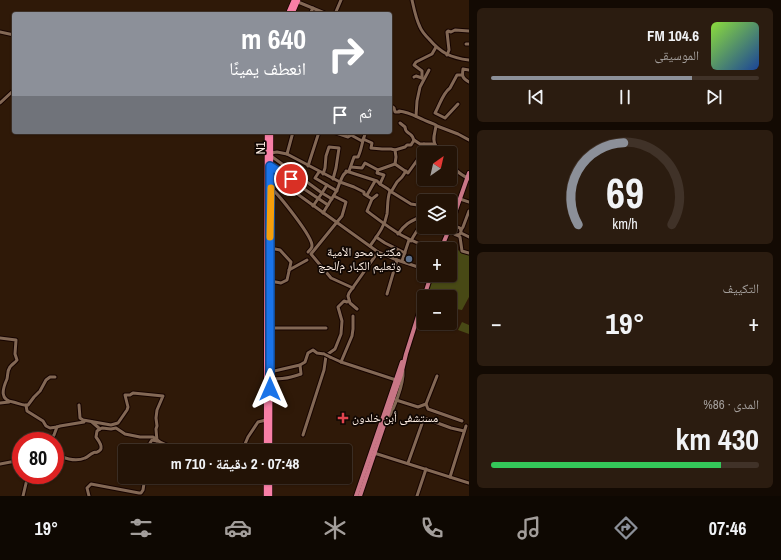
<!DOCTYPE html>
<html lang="ar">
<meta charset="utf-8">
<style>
:root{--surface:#231306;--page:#2b1c10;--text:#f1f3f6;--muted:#a39e9b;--line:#403228;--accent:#8c9099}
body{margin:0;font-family:"Archivo Narrow","Noto Naskh Arabic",sans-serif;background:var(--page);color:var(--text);direction:rtl;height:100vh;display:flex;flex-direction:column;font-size:15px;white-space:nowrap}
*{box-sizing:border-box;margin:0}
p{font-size:13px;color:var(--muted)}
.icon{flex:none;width:22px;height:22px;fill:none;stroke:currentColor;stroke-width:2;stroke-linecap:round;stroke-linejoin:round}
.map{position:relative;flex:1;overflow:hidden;direction:ltr}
.panel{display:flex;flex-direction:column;gap:8px;padding:8px;background:#130a03;width:312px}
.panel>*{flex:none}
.top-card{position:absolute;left:12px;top:12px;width:380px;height:122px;border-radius:4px;box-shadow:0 1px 3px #0004,0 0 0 1px var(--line);direction:rtl;background:#8c9099;color:#fff;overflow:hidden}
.needle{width:26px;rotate:34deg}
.buttons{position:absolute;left:417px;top:146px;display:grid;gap:8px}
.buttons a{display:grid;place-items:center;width:40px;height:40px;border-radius:4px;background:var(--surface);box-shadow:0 1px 3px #0004,0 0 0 1px var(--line);font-size:20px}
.speed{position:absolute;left:12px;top:432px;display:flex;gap:8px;font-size:20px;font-weight:700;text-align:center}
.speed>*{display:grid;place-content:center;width:52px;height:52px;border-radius:50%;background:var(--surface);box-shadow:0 1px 3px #0004,0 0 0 1px var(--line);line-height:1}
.speed .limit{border:6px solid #d22;background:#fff;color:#111}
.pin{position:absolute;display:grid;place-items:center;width:34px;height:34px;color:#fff;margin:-17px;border:2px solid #fff;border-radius:50%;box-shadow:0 1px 4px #0007}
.me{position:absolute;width:44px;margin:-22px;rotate:0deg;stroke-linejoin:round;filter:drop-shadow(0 0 3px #0008)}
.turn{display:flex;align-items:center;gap:14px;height:84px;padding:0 20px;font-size:18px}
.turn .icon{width:52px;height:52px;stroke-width:2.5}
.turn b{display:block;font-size:28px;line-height:34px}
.then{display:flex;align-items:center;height:38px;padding:0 20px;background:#0003;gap:8px;font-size:15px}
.big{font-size:30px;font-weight:700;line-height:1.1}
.panel .card{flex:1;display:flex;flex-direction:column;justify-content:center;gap:6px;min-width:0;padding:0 14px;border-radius:6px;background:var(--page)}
.panel .dial{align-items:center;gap:0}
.dial svg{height:104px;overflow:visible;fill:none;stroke:var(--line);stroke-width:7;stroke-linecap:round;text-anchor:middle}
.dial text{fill:var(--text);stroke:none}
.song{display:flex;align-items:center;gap:12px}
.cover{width:48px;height:48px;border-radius:6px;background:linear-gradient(135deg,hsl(90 70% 55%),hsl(220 70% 35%))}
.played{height:4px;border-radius:2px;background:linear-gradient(90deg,var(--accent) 75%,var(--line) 75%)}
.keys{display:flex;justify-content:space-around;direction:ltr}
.heat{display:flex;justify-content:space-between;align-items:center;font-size:22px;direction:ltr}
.charge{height:6px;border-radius:3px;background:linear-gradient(90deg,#34c759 86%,var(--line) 0)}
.trip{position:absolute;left:118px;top:444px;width:234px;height:40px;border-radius:4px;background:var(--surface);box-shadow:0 1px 3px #0004,0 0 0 1px var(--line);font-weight:700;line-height:40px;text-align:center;direction:rtl}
.tabs{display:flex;height:64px;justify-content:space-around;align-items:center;background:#0e0802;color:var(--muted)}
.tabs .icon{width:28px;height:28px}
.tabs .active{color:var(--accent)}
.tabs b{font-size:18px;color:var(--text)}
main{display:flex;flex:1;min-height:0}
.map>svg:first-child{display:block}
.green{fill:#484915}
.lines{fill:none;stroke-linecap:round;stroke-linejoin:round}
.minor-casing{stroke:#160400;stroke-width:5}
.major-casing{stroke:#160400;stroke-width:6}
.highway-casing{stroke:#160400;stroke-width:6}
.minor{stroke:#836855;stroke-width:3}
.major{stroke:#c97686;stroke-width:4}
.highway{stroke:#f87fa6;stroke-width:4.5}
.minor-bridge-casing{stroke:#160400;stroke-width:5;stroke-linecap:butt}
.minor-bridge{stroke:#836855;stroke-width:3}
.route-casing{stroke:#114b97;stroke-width:10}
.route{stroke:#1a73e8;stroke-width:7}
.slow{stroke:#f59e0b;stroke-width:7}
.service-dot{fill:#5c6f8a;stroke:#100703;stroke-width:1.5}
.health-dot{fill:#e0444e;stroke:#100703;stroke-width:1.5}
.labels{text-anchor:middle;stroke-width:3.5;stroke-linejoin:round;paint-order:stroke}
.street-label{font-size:12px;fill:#feeee3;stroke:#100703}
.poi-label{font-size:12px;fill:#feeee3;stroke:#100703;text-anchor:end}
</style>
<main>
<section class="panel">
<div class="card">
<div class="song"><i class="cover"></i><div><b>104.6 FM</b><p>الموسيقى</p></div></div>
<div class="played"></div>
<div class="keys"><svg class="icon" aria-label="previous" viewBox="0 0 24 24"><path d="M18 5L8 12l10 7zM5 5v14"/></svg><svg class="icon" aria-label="pause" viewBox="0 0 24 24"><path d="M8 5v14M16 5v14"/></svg><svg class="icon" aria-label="next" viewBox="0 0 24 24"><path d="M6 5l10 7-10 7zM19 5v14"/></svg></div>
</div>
<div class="card dial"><svg viewBox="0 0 100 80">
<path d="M14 69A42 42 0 1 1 86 69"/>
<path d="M14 69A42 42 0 0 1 49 6" stroke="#8c9099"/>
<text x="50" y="56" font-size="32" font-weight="700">69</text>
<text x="50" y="72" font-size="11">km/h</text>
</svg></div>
<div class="card"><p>التكييف</p>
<div class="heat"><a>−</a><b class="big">19°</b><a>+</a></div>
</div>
<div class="card"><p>المدى · 86%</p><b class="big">430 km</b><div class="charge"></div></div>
</section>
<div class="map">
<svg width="469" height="496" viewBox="0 0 469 496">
<rect width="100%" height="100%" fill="#2f1908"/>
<g class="green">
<path d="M443,245l26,9v43l-7,13 -12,-2v-11h-25l8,-22h17v-26h-8z"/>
<path d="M462,322l7,3v9l-11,-4z"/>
</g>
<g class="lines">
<g class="minor-casing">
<g id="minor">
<path d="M412,0c2,9 4,19 8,27 2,5 6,9 9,12 12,14 22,19 40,21"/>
<path d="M298,2l29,12"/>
<path d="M310,14l3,-6"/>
<path d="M335,14l6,-14"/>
<path d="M0,32l14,3"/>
<path d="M466,44h3"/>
<path d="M447,55l2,-5 -2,-18 1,-1 3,1 4,-2 14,1"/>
<path d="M469,70l-6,-1c-1,7 -1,9 6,13"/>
<path d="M414,77l2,-1 6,2"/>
<path d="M422,78v-7l-8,-6 2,-3 16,-8 4,-7"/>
<path d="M0,103l14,-13"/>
<path d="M458,104l-13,14 -10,-5c5,-8 7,-19 15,-25l7,-13h5"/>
<path d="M390,105l4,3 1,4h4v-1c10,1 16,5 25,9 4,2 8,3 12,5 0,6 -5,15 0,21 2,3 5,4 8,7"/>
<path d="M416,116l1,-15 3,-14 9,-17"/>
<path d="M400,123l5,4c0,6 4,5 7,9 1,1 1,3 2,4"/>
<path d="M437,126l21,8 11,6"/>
<path d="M333,132l15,5 3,-2 11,6"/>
<path d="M366,132c-4,8 -4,17 -8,25h-4l-5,14c-6,1 -7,7 -9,11l14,5 10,5v2l8,5 -5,12c24,18 40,31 70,38"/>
<path d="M363,139l9,4 -1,5 11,1h9l4,1 1,7 -1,7"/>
<path d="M395,150l10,-3 2,-2h4l3,-5 6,4h4"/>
<path d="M271,153l6,-1 10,2 53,28 -3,8 -14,23"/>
<path d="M287,154l6,-22"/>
<path d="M271,156l51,37 -9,13"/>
<path d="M450,161c4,9 10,13 19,18"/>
<path d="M270,166l58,39"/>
<path d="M308,166l11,-34"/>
<path d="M351,167l11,1 3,-5 13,7"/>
<path d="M346,171l31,10 3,3 4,-9 -7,-2 1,-3 17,-6 13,9 10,-14 2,-8 4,-7h8l3,2"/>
<path d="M319,172l-4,6 22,13"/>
<path d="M323,174l2,-6 1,-12 3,-9 10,1 -3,20 -3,11"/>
<path d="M271,175l107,77 19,8 27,9"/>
<path d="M327,185l-5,8 10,6"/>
<path d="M271,188c8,7 42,49 41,58 0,2 -2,4 -4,6"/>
<path d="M390,191l21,13 13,2"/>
<path d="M391,192l6,-10 5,-5 4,-6"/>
<path d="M367,195l8,-14"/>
<path d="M334,196l12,6 -4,14 -5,6"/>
<path d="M372,199l5,-4"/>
<path d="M460,199l9,3"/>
<path d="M450,209l6,3"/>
<path d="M337,222l-26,32 20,24 22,10"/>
<circle cx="457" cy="231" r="4"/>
<path d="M461,230l2,-3 6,-16"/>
<path d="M461,233l8,4"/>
<path d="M398,234c8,-12 14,-13 26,-19"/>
<path d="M457,235l3,2 2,14 7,2"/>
<path d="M376,237l9,6 20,10"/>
<path d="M411,241c5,-11 10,-12 11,-25"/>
<path d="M370,246c7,-10 15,-20 17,-32 1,-8 0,-15 3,-23l-2,-2 -8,-5"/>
<path d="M402,261l7,-21"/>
<path d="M289,270l18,-10"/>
<path d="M270,281l11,2 6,-3 4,-18 -11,-12 -10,-2"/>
<path d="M387,294l10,-34"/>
<path d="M357,309l-7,-6 -2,-7 1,-3 29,-41"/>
<path d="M270,328h56"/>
<path d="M0,338l16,2 -1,14 2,6c-2,3 -5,4 -7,7 -3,4 -2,8 -3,12 -5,11 -7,21 6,23 5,1 9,4 15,3l6,-8 6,-6 6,-11 4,-3h5"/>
<path d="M330,357l11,5 55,18"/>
<path d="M341,362l11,-26 1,-7v-13"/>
<path d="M270,372l30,-7 5,-3 3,-9 5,-3 4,3 7,1"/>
<path d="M270,379c7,0 14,0 21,-2 4,-1 7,-2 10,-3l-1,-9"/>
<path d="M396,400l22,7 8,-3 11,-28"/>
<path d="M0,403l9,-1"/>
<path d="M426,404l2,5 34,12"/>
<path d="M26,405l1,6 16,10 3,5 4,2 7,-1"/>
<path d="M79,405l1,13 3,2 28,5 7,-2 9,-13 1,-3 -3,-12h5l3,-2 30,3 -6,14 -1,8 1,8 -1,3 1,12"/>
<path d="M387,420c7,-10 17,-37 16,-49"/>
<path d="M92,422l8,7 2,-1 9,1 5,-1 9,6 15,3h13l7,5 20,9"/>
<path d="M303,435l21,-65 2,-14 2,-2 7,-5 6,-15 1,-13 -4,-14 6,-6 3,1 2,-1"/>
<path d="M49,441l5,-6 3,-8 3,-1 24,-4"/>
<path d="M55,451c6,8 21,11 30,7 3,-1 5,-4 8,-5 3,-2 2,1 6,-2 5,-3 0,-10 -3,-14l1,-6 3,-2"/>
<path d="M148,451l2,-8 2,-3 5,1"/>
<path d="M242,451l6,-14 10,-15 8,-2"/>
<path d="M374,453l95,30"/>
<path d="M408,463l16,-45 27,10 13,3"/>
<path d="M0,464l21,-4"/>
<path d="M450,477l16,-51"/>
<path d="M23,496l5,-21"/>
<path d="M89,496l-2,-8 4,-4 48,9h2l2,-3 2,-13"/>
<path d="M417,496l9,-27"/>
</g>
</g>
<g class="major-casing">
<g id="major">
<path d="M450,227l19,-54"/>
<path d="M441,249l9,-22"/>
<path d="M424,297l7,-22"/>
<path d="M356,496l46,-134"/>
<path d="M360,496l41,-121 5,-21 18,-57"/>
</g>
</g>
<g class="highway-casing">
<g id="highway">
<path d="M288,14l6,-14"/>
<path d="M292,14l6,-14"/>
<path d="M266,451l1,-319"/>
<path d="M270,451l1,-319"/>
<path d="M266,496v-19"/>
<path d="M270,496v-19"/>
</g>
</g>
<use href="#minor" class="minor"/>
<use href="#major" class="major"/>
<use href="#highway" class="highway"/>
<g class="minor-bridge-casing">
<path id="minor-bridge" d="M324,354l6,3"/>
</g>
<use href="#minor-bridge" class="minor-bridge"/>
</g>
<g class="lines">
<g class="route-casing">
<path id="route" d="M270,389v-223l21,13"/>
</g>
<use href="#route" class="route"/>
<path class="slow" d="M270,237l1,-49"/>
</g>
<circle class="service-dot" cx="409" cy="259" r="4"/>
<path class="health-dot" d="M341 412h4v4h4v4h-4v4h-4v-4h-4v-4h4z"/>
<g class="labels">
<g class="street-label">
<text transform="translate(261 148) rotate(-90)" y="4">N1</text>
</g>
<g class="poi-label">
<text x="401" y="256">مكتب محو الأمية<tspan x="401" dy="14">وتعليم الكبار م/لحج</tspan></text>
<text x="352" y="422" text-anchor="start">مستشفى أبن خلدون</text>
</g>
</g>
</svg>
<div class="buttons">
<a><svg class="needle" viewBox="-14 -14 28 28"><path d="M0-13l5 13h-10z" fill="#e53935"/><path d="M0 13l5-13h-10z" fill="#a39e9b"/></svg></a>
<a><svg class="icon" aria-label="layers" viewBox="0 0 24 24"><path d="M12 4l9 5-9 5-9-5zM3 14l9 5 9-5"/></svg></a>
<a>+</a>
<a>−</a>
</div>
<div class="speed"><div class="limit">80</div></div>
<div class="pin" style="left:291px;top:179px;background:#d93025"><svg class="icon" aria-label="arrive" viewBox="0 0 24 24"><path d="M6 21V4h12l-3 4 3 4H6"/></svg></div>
<svg class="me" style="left:270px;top:389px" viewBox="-20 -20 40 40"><path d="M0-17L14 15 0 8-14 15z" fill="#1a73e8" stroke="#fff" stroke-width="4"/></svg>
<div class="trip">07:48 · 2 دقيقة · 710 m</div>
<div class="top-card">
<div class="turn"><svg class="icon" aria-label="right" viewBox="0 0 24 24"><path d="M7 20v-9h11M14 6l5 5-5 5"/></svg><div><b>640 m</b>انعطف يمينًا</div></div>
<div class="then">ثم<svg class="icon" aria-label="arrive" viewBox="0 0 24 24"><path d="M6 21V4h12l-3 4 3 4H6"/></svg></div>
</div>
</div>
</main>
<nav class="tabs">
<b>07:46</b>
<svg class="icon active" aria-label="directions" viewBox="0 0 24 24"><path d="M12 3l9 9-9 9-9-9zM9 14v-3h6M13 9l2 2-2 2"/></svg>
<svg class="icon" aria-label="music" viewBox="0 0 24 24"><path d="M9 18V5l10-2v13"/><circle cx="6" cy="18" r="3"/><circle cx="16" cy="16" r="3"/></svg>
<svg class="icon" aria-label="phone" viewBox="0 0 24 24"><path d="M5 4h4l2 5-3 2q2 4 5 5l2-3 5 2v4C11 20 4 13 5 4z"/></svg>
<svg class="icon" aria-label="climate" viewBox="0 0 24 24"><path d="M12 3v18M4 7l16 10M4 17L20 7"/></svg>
<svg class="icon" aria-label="car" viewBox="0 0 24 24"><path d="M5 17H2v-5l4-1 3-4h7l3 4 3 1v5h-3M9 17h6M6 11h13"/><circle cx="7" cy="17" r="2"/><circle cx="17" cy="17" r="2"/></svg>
<svg class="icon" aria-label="filters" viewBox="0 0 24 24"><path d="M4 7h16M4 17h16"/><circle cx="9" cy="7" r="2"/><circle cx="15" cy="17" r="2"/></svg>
<b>19°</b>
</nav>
